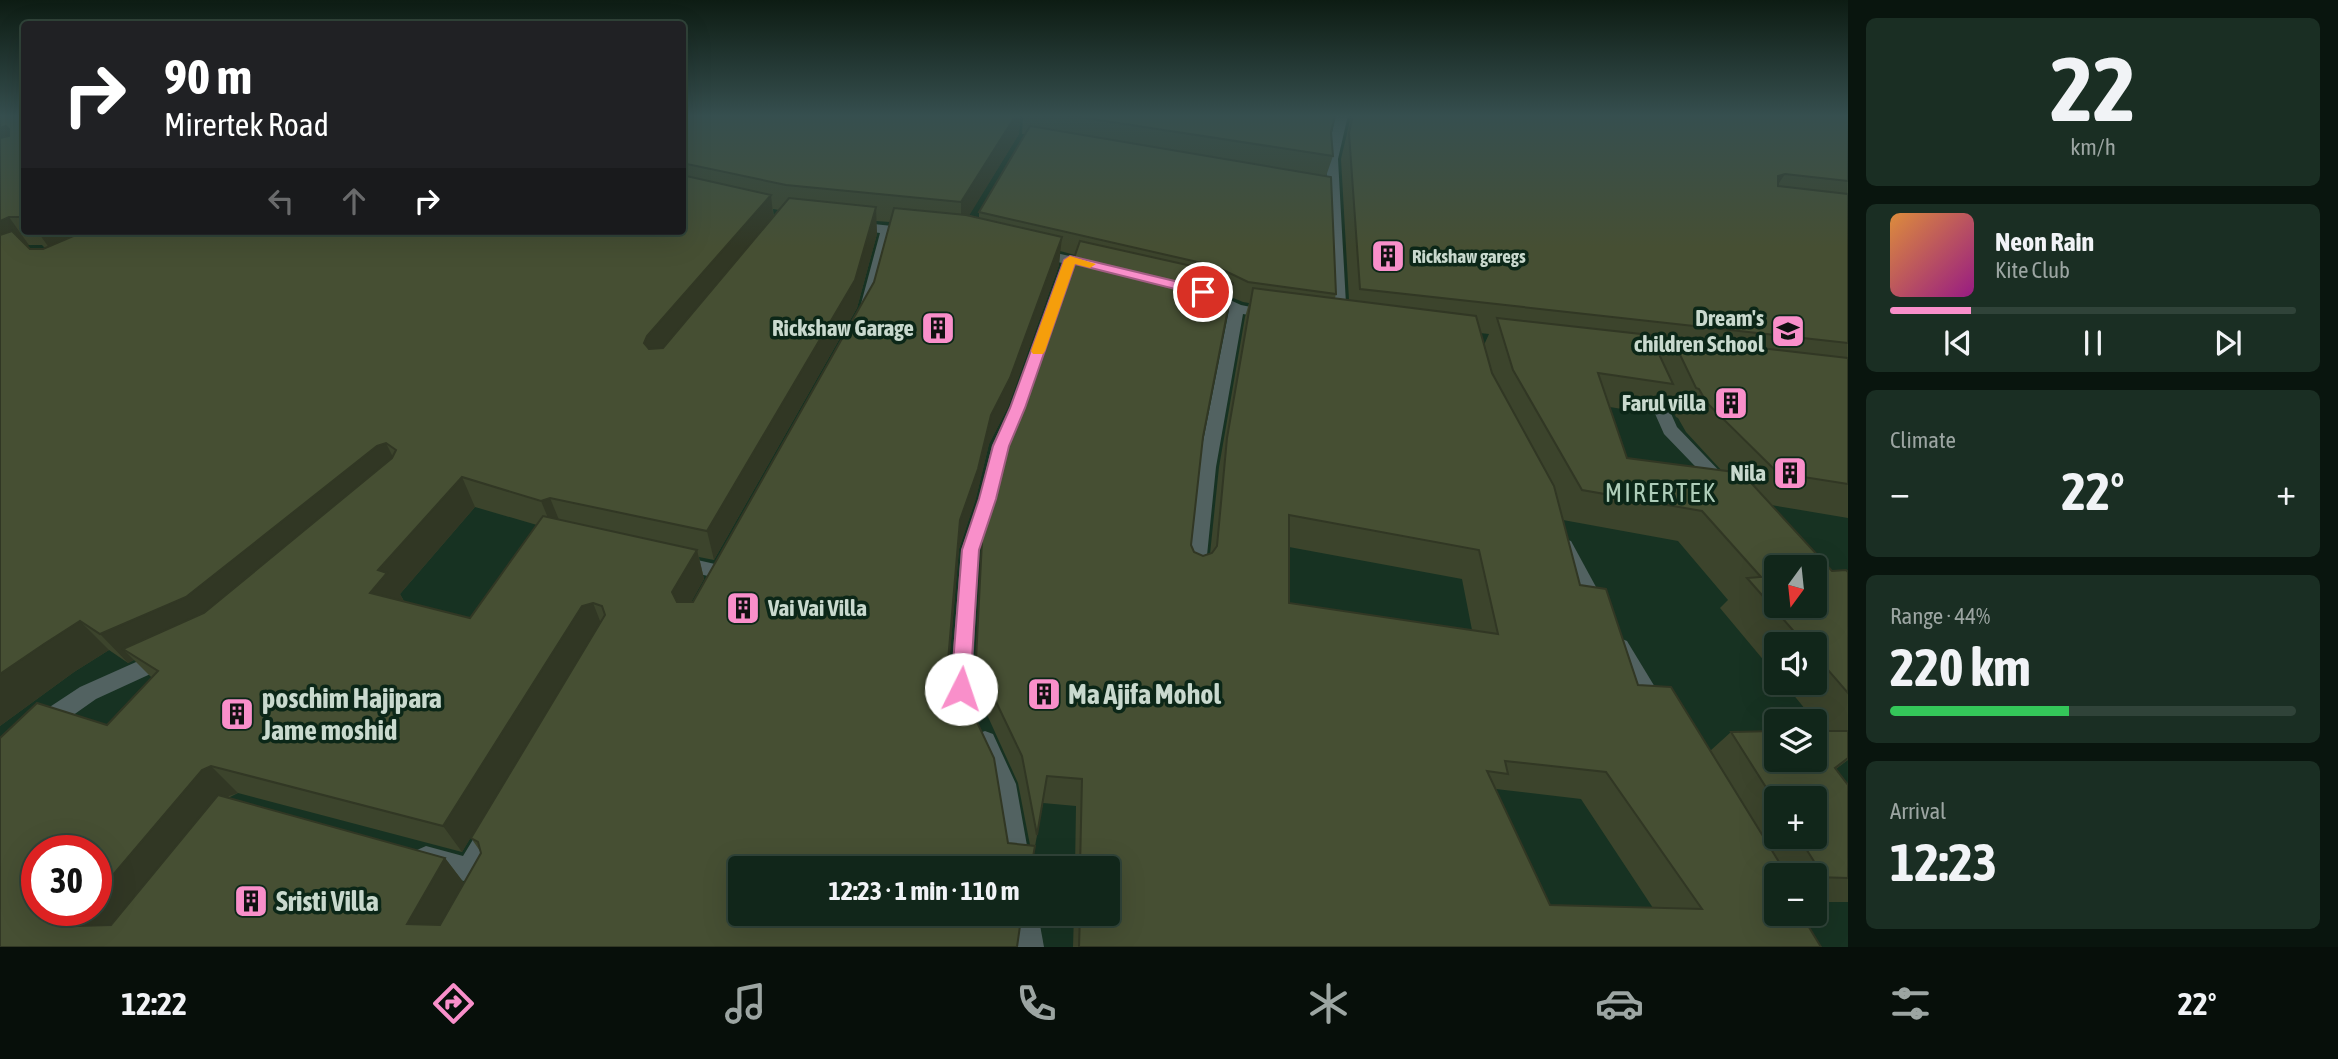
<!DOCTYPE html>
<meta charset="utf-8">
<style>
:root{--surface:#11261a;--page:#1a2e23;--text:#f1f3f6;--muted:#9ca5a2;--line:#304339;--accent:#f98fca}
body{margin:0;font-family:"Asap Condensed",sans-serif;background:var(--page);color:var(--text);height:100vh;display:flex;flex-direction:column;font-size:26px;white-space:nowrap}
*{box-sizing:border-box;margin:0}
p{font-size:23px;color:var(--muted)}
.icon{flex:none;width:38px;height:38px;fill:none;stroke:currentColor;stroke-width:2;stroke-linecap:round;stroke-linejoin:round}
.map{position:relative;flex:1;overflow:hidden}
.drawer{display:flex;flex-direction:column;gap:18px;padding:18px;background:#09150e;width:490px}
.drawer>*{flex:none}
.hud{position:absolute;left:21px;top:21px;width:665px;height:214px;border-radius:7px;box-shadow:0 7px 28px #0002,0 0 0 2px var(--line);background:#202124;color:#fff;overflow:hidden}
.needle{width:46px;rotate:195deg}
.tools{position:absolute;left:1764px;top:555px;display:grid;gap:14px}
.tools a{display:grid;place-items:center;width:63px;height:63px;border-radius:7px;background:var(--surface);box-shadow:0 7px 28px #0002,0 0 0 2px var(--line);font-size:35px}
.speed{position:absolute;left:21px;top:835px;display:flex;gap:14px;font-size:35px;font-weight:700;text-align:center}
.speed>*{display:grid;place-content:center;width:91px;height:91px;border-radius:50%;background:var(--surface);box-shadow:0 7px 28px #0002,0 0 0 2px var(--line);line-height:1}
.speed .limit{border:10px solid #d22;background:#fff;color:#111}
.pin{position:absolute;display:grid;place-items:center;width:60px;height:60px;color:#fff;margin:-30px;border:4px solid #fff;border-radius:50%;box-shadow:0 2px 7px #0007}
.me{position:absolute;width:77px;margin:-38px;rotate:4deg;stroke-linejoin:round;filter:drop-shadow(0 0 5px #0008)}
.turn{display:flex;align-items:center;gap:24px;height:147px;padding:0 28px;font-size:32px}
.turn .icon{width:91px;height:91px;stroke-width:2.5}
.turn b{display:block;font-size:49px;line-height:60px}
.lanes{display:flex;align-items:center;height:66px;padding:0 28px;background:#0003;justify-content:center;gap:35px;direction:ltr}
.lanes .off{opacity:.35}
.big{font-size:52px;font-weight:700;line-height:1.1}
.drawer .tile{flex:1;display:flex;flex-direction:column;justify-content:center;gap:10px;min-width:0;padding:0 24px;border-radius:10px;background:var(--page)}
.drawer .dial{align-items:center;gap:0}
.dial b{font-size:91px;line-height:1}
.song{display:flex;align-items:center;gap:21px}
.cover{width:84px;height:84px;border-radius:10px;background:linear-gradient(135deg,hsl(30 70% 55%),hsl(310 70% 35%))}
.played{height:7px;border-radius:4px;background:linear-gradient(90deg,var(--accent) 20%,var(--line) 20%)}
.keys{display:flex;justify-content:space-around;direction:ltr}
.heat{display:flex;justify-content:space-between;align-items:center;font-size:38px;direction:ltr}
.charge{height:10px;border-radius:5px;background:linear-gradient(90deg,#34c759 44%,var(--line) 0)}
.trip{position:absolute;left:728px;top:856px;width:392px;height:70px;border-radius:7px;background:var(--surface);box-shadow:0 7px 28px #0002,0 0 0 2px var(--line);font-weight:700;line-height:70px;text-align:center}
.tabs{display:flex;height:112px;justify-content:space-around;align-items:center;background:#070f0a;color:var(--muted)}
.tabs .icon{width:49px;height:49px}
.tabs .current{color:var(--accent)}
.tabs b{font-size:32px;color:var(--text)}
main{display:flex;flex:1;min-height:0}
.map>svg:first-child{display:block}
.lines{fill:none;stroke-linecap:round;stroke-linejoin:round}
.street{fill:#526261;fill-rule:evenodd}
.wall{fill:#3c442c;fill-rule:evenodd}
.shaded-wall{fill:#313724}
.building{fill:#464f33;stroke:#313724;stroke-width:2;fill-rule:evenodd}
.route{fill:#f98fca;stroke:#a25d83;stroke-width:2}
.slow{fill:#f59e0b}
.labels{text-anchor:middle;stroke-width:7;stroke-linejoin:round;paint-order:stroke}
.far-poi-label{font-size:19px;font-weight:bold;fill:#c9d9ce;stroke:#0c2718;text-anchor:start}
.poi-label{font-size:23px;font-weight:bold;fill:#c9d9ce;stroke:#0c2718;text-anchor:end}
.quarter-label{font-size:26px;letter-spacing:2px;fill:#aecdb9;stroke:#0c2718}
.near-poi-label{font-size:28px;font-weight:bold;fill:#c9d9ce;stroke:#0c2718;text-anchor:start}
</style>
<main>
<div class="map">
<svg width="1848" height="947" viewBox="0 0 1848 947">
<rect width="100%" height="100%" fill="#173222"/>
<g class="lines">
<g class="street">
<path d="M1336,115h12l-10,44 9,163 -7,4 -7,-4 -7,-163z"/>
<path d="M855,222l56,6 7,4 -7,4 -18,-2 -18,70 -7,4 -7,-4 19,-71 -30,-4 -2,-3z"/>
<path d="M1038,249l63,14 2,3 -7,4 -21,-5 -49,143 -16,37 -13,54 -18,51 -7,139 9,20 -3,7 -8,2 -8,-2 -12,-27 11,-139 18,-51 13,-54 18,-37 52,-145 -29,-7v-6z"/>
<path d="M1208,290l33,15 35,7 2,3 -7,4 -28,-5 -27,153 -11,108 -3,5 -7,3 -7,-3 -3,-5 13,-108 31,-157 -26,-13 -2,-3z"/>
<path d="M1649,377l8,5 20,45 53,55 3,4 -3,4h-12l-54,-56 -23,-52z"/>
<path d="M1564,539l7,2 31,57 3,6 -3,6 -7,2 -7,-2 -33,-64 2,-5z"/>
<path d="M680,556l48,11 3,5 -3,5 -7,2 -48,-11 -3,-5 3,-5z"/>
<path d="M1620,638l7,3 34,56 3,7 -3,7 -8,2 -8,-2 -32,-58 -3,-6 3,-6z"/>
<path d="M163,650l7,3 3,6 -3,6 -74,34 -44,31 -8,3 -8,-3 -3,-7 3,-7 44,-29z"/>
<path d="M985,731l8,3 23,50 15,84h-24l-13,-84 -20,-43 3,-7z"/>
<path d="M491,820l8,3 4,8 -18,33 6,10 -3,9 -9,3 -62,-20 -3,-8 3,-8 9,-4 37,10 20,-33z"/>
<path d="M1013,914h25l6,33h-26z"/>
</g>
</g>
<path class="wall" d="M0,115h24v116h658v-116h338l-1,19 -50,81 10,3v-6l46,-78h-3l1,-19h312l-4,17 2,24 -7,20 10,118 -1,4 14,2 -8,-141 10,-43 -1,-1h498v403l-77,-13 61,66 16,1v188l-12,9 12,16v117h-33v-27h-39l45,72h-748l1,-33h34v-46h-33l1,-62 -33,-3 -12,65 -1031,79 107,-222 45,-47 -18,-18 -6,3 -19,-13 -35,22 -74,54zM773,209l6,1 -5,7zM876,221l14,1 -16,60 -181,320h-2l13,-23 -5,-22 15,3 143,-252 20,-74zM29,245h13l3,3 -15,1 -3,-3zM1060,251l15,4 -44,125 -29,90 -19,51 -8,167 43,95 12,62 -22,-2 -59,-180 10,-114 17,-51 13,-54 19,-37 51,-142zM1231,297l12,5 6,1 -4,14 -26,150 -9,87 -7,2 -9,-4 -3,-7 12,-108zM1480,333l9,1 -5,11zM1665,395l11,22 2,1 8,14 36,39 -95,-13 -17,-51 42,7zM475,507l62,18 -67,93 -66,-17 -4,-7zM1563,520l115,21 50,59 -8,8 56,67v-31h39v38h-32l40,49 -92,1 -21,19 -72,-66 -58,-100zM1289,547l173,32 10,51 -183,-27zM1496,789l85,10 72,109 -103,-3zM238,793l224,59 31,-52 -22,38 9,13 1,2 -17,30 -19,-25 -217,-60zM1776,798l39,38h-39z"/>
<g class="shaded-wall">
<path d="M1016,115h4l-1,19 -58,95v-27z"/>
<path d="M6,126l17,26 -23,6v-30z"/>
<path d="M1785,174l-18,27 11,-25z"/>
<path d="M771,195l3,28 -120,142 -10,-22 3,-7z"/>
<path d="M876,207l1,27 -20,74 -143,252 -7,-29z"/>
<path d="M9,217l20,28 -29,12v-36z"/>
<path d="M49,231h85l-74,32 -20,-28z"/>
<path d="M1062,237l-3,28 -51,142 -19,37 -13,54 -17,51 -12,140 1,-28 12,-141 31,-105z"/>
<path d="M386,443l15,30 -190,153 -88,23 11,11 -6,3 -28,-29 277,-188z"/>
<path d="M462,477l13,30 -75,87 4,8 -34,-9 8,-23z"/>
<path d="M550,498l12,29 -9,3 -12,-29z"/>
<path d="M697,550l7,29 -23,42 -9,-29z"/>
<path d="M593,603l11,28 -10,4 -132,217 -19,-26 139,-220z"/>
<path d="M80,621l29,29 -35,22 -74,54v-52l44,-30z"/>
<path d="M211,766l27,27 -9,3 -113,140 -39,-10 4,-13 2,-3h13v-15l106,-125z"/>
<path d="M445,858l19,25 -35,64 -22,-23z"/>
</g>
<g class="building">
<path d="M0,115h24v105l-2,-3h-13l-9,4v-83l9,-2v-7l-3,-3 -6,2z"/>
<path d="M682,115h334l-55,87 -175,-17 -104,-22z"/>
<path d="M1066,115h269l-4,17 2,24z"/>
<path d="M1353,115h495v66l-63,-7 -7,2v10l70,8v149l-488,-54 -11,-156z"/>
<path d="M1030,126l301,51 5,117 -88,-12 -33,-16 -236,-54z"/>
<path d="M682,175l89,20 -124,141 -3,7 5,6 14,-1 126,-150 87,9 -21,73 -148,251 -157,-33 -9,3 -79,-24 -84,93 9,3 -17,20 100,25 73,-102 154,34 -25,42 5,10h16l181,-320 20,-74 72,7 96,22 -52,141 -19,37 -13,54 -18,51 -12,141 46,97 14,85 27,3 -4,22h-291v46h278l2,12 -3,21h-1017v-209l37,-35 70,22 51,-54 -35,-22 81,-36 188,-155 4,-8 -10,-7 -9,3 -191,151 -86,37 -20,-13 -36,23 -44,30v-439l12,-4 18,18h13l42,-18h597zM593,603l9,3 3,9 -134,223 7,4 3,11 -41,72 -33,-1 38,-66 -227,-63 -107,130 -34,1 4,-13 2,-3h-46v-60h59v45l106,-125 9,-4 232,60 139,-220z"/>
<path d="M36,231h13l-9,4z"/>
<path d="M1080,241l125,28 28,14 -30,154 -12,108 3,7 9,4 9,-3 5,-7 10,-108 26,-150 223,28 16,57 62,113 26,99 26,4 32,96 33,2 116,188h-11v39h25l20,33h-742l1,-33h28v-46h-28l2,-89 -35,-3 -10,59 -15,-79 -46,-96 7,-139 19,-51 13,-54 16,-36zM1289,515l190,35 19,84 -209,-31zM1505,761l101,11 96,137 -152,-4 -63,-134 21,3z"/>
<path d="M1497,318l153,17 23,49 -75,-11 29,85 115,15 90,98 14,-1 2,2v121l-33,-38v-11h-10l-58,-66 14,-1 -59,-66 -120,-21 -69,-120zM1776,567h39v39h-39z"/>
<path d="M1672,338l176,20v126l-70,-11 -71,-70 -8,-14 -3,-1z"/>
<path d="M1776,731v29h39v-29h33v27l-13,10 13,17v93l-33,-1v-14l-17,-27h17v-38h-39v5l-45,-71z"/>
</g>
<linearGradient id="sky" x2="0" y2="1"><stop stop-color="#0d1c13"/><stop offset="0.47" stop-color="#364f4f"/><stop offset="1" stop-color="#364f4f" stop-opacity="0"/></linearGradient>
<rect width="1848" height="247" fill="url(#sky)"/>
<path class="route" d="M1070,256l138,33 2,3 -7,4 -128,-32 -50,144 -16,38 -13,53 -17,51 -9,139 -2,5 -7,3 -7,-3 -3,-5 11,-139 17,-51 14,-53 17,-38 54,-148z"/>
<path class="slow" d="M1070,256l26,8 -6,4 -15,-4 -30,87 -2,3h-10l-2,-3 33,-91z"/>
<defs>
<g id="building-square" transform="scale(1.75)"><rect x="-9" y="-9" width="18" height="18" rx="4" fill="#f98fca" stroke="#0c2718"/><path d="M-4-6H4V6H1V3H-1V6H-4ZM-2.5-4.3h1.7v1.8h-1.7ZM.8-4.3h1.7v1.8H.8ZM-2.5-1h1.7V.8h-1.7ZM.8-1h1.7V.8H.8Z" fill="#111"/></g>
<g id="school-square" transform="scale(1.75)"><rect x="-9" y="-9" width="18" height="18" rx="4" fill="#f98fca" stroke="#0c2718"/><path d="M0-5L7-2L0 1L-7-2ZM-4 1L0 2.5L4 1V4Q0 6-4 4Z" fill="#111"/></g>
</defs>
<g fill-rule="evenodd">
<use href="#building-square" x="1388" y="256"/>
<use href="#building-square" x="938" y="328"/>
<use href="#school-square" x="1788" y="331"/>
<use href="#building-square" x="1731" y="403"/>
<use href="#building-square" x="1790" y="473"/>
<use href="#building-square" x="743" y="608"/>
<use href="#building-square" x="1044" y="694"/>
<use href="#building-square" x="237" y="714"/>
<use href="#building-square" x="251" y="901"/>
</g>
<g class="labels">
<g class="far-poi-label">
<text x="1412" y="263">Rickshaw garegs</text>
</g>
<g class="poi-label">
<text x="1764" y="326">Dream's<tspan x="1764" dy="26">children School</tspan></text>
<text x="914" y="336">Rickshaw Garage</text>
<text x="1706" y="411">Farul villa</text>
<text x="1766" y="481">Nila</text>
<text x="768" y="616" text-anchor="start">Vai Vai Villa</text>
</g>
<g class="quarter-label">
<text x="1661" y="502">MIRERTEK</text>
</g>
<g class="near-poi-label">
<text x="1068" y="704">Ma Ajifa Mohol</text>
<text x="262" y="708">poschim Hajipara<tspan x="262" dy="32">Jame moshid</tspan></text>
<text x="276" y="911">Sristi Villa</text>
</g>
</g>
</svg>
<div class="tools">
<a><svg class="needle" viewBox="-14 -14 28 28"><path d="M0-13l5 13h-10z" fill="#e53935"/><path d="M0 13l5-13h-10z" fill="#9ca5a2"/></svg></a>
<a><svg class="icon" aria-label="sound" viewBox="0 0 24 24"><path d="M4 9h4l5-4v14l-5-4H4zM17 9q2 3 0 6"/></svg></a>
<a><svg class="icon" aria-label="layers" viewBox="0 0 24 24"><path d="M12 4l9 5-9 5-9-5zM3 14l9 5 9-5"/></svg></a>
<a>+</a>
<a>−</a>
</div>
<div class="speed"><div class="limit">30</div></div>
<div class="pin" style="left:1203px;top:292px;background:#d93025"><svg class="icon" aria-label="arrive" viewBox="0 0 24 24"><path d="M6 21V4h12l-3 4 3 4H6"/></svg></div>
<svg class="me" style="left:961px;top:689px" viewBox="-20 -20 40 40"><circle r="19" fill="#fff"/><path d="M0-13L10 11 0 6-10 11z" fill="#f98fca"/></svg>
<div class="trip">12:23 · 1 min · 110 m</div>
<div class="hud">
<div class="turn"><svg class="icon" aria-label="right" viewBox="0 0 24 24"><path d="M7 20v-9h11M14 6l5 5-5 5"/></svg><div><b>90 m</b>Mirertek Road</div></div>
<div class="lanes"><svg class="icon off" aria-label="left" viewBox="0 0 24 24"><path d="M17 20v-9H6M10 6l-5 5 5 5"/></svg><svg class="icon off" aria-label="ahead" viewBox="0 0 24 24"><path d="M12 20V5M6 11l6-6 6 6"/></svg><svg class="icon" aria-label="right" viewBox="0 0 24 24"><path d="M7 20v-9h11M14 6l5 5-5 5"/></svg></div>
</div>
</div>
<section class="drawer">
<div class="tile dial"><b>22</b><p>km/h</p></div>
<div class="tile">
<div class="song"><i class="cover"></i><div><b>Neon Rain</b><p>Kite Club</p></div></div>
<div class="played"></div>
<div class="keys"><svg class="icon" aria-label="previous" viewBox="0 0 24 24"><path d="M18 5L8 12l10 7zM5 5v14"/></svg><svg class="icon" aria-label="pause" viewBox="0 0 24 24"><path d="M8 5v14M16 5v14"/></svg><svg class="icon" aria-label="next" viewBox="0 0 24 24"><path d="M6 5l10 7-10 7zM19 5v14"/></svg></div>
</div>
<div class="tile"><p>Climate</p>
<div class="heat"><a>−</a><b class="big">22°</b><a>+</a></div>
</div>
<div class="tile"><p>Range · 44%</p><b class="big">220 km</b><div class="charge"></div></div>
<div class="tile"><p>Arrival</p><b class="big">12:23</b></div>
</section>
</main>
<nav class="tabs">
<b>12:22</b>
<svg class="icon current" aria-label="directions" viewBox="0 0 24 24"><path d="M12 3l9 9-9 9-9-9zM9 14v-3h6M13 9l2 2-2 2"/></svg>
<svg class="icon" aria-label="music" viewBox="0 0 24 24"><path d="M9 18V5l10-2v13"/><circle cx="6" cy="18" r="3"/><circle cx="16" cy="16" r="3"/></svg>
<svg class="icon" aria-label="phone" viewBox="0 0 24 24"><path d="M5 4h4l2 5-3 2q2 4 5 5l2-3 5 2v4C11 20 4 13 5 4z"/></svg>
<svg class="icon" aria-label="climate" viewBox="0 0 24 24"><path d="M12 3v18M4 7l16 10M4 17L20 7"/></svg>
<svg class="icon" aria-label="car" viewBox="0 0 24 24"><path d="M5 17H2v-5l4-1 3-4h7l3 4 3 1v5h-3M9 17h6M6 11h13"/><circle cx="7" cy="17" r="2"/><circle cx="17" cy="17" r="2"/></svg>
<svg class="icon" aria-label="filters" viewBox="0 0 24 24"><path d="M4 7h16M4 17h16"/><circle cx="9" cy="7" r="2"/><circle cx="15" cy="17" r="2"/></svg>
<b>22°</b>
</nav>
